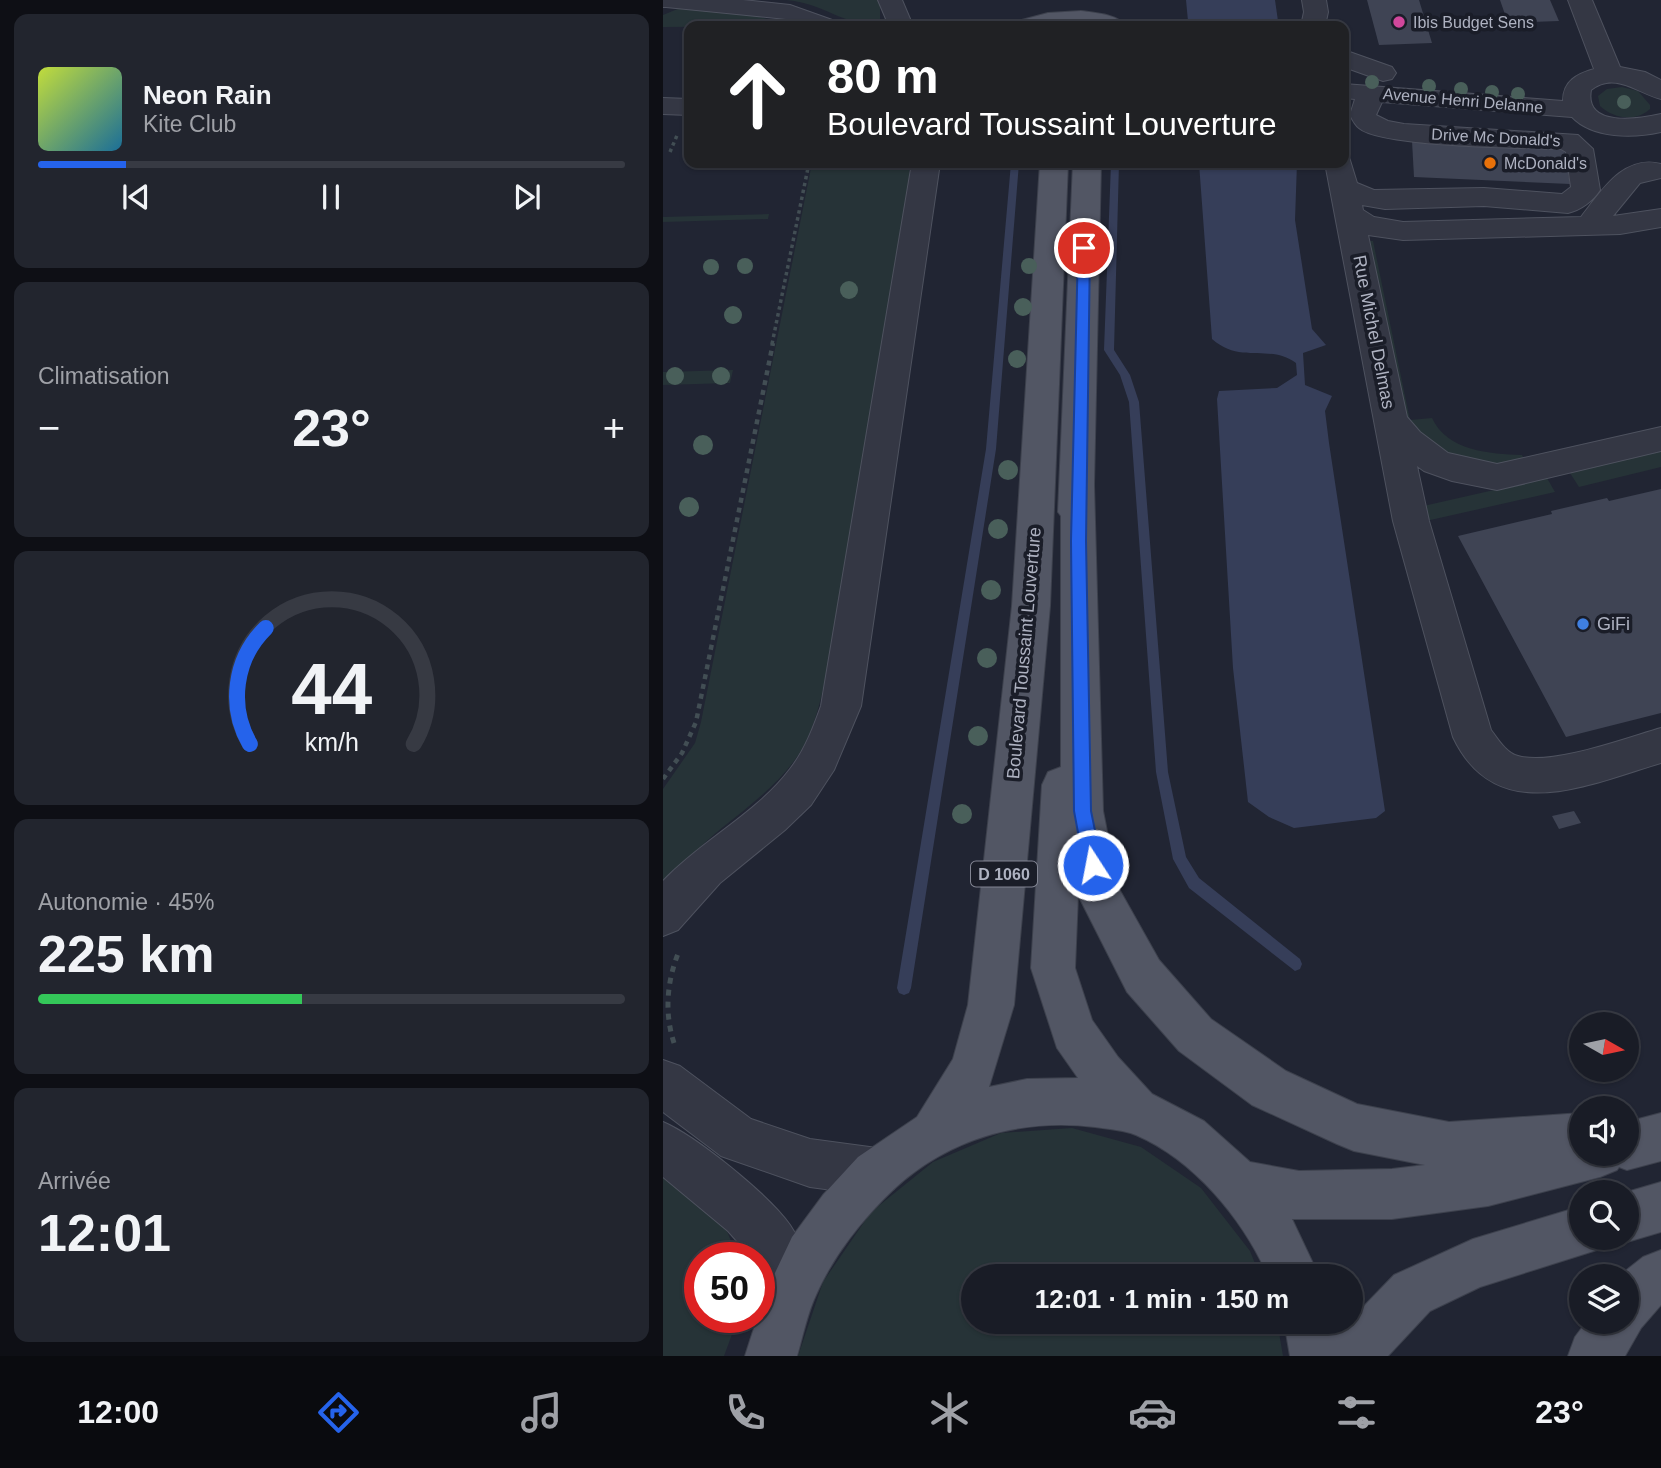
<!DOCTYPE html>
<html lang="fr">
<meta charset="utf-8">
<style>
:root{--surface:#191c26;--page:#22252e;--text:#f1f3f6;--muted:#9fa1a7;--line:#373a43;--accent:#2563eb}
body{margin:0;font-family:Helvetica,sans-serif;background:var(--page);color:var(--text);height:100vh;display:flex;flex-direction:column;font-size:26px;white-space:nowrap}
*{box-sizing:border-box;margin:0}
p{font-size:23px;color:var(--muted)}
.icon{flex:none;width:38px;height:38px;fill:none;stroke:currentColor;stroke-width:2;stroke-linecap:round;stroke-linejoin:round}
.map{position:relative;flex:1;overflow:hidden}
.panel{display:flex;flex-direction:column;gap:14px;padding:14px;background:#0e0f15;width:663px}
.panel>*{flex:none}
.hud{position:absolute;left:21px;top:21px;width:665px;height:147px;border-radius:14px;box-shadow:0 2px 5px #0004,0 0 0 2px var(--line);background:#202124;color:#fff;overflow:hidden}
.needle{width:46px;rotate:99deg}
.tools{position:absolute;left:906px;top:1012px;display:grid;gap:14px}
.tools a{display:grid;place-items:center;width:70px;height:70px;border-radius:50%;background:var(--surface);box-shadow:0 2px 5px #0004,0 0 0 2px var(--line);font-size:35px}
.speed{position:absolute;left:21px;top:1242px;display:flex;gap:14px;font-size:35px;font-weight:700;text-align:center}
.speed>*{display:grid;place-content:center;width:91px;height:91px;border-radius:50%;background:var(--surface);box-shadow:0 2px 5px #0004,0 0 0 2px var(--line);line-height:1}
.speed .limit{border:10px solid #d22;background:#fff;color:#111}
.pin{position:absolute;display:grid;place-items:center;width:60px;height:60px;color:#fff;margin:-30px;border:4px solid #fff;border-radius:50%;box-shadow:0 2px 7px #0007}
.me{position:absolute;width:77px;margin:-38px;rotate:349deg;stroke-linejoin:round;filter:drop-shadow(0 0 5px #0008)}
.turn{display:flex;align-items:center;gap:24px;height:147px;padding:0 28px;font-size:32px}
.turn .icon{width:91px;height:91px;stroke-width:2.5}
.turn b{display:block;font-size:49px;line-height:60px}
.big{font-size:52px;font-weight:700;line-height:1.1}
.panel .widget{flex:1;display:flex;flex-direction:column;justify-content:center;gap:10px;min-width:0;padding:0 24px;border-radius:14px;background:var(--page)}
.panel .dial{align-items:center;gap:0}
.dial svg{height:182px;overflow:visible;fill:none;stroke:var(--line);stroke-width:7;stroke-linecap:round;text-anchor:middle}
.dial text{fill:var(--text);stroke:none}
.song{display:flex;align-items:center;gap:21px}
.cover{width:84px;height:84px;border-radius:10px;background:linear-gradient(135deg,hsl(70 70% 55%),hsl(200 70% 35%))}
.played{height:7px;border-radius:4px;background:linear-gradient(90deg,var(--accent) 15%,var(--line) 15%)}
.keys{display:flex;justify-content:space-around;direction:ltr}
.heat{display:flex;justify-content:space-between;align-items:center;font-size:38px;direction:ltr}
.charge{height:10px;border-radius:5px;background:linear-gradient(90deg,#34c759 45%,var(--line) 0)}
.trip{position:absolute;left:298px;top:1264px;width:402px;height:70px;border-radius:35px;background:var(--surface);box-shadow:0 2px 5px #0004,0 0 0 2px var(--line);font-weight:700;line-height:70px;text-align:center}
.tabs{display:flex;height:112px;justify-content:space-around;align-items:center;background:#0a0b0f;color:var(--muted)}
.tabs .icon{width:49px;height:49px}
.tabs .on{color:var(--accent)}
.tabs b{font-size:32px;color:var(--text)}
main{display:flex;flex:1;min-height:0}
.map>svg:first-child{display:block}
.green{fill:#263337}
.water{fill:#363e59}
.lines{fill:none;stroke-linecap:round;stroke-linejoin:round}
.stream{fill:#363e59;fill-rule:evenodd}
.building{fill:#3f4454}
.minor-casing{stroke:#4e525f;stroke-width:2}
.major-casing{stroke:#3d414d;stroke-width:2}
.path-far2{stroke:#424e54;stroke-width:3.5;stroke-dasharray:3.5 3.5;stroke-linecap:butt}
.path-far1{stroke:#424e54;stroke-width:4.5;stroke-dasharray:5 5;stroke-linecap:butt}
.path{stroke:#424e54;stroke-width:5;stroke-dasharray:6 6;stroke-linecap:butt}
.minor{fill:#343744;fill-rule:evenodd}
.major{fill:#525664;fill-rule:evenodd}
.tree{fill:#495f5a}
.route{fill:#2563eb;stroke:#184099;stroke-width:2}
.hotel-dot{fill:#d1479c;stroke:#1a1d28;stroke-width:2.5}
.food-dot{fill:#e8710a;stroke:#1a1d28;stroke-width:2.5}
.shop-dot{fill:#3f7fe0;stroke:#1a1d28;stroke-width:2.5}
.labels{text-anchor:middle;stroke-width:7;stroke-linejoin:round;paint-order:stroke}
.far-poi-label{font-size:16px;fill:#aeb2c1;stroke:#1a1d28;text-anchor:start}
.far-street-label{font-size:16px;fill:#aeb2c1;stroke:#1a1d28}
.shield{fill:#1a1d28;stroke:#828593;stroke-width:2}
.shield-label{font-size:16px;font-weight:bold;fill:#aeb2c1}
.street-label{font-size:18px;fill:#aeb2c1;stroke:#1a1d28}
.poi-label{font-size:18px;fill:#aeb2c1;stroke:#1a1d28;text-anchor:start}
</style>
<main>
<section class="panel">
<div class="widget">
<div class="song"><i class="cover"></i><div><b>Neon Rain</b><p>Kite Club</p></div></div>
<div class="played"></div>
<div class="keys"><svg class="icon" aria-label="previous" viewBox="0 0 24 24"><path d="M18 5L8 12l10 7zM5 5v14"/></svg><svg class="icon" aria-label="pause" viewBox="0 0 24 24"><path d="M8 5v14M16 5v14"/></svg><svg class="icon" aria-label="next" viewBox="0 0 24 24"><path d="M6 5l10 7-10 7zM19 5v14"/></svg></div>
</div>
<div class="widget"><p>Climatisation</p>
<div class="heat"><a>−</a><b class="big">23°</b><a>+</a></div>
</div>
<div class="widget dial"><svg viewBox="0 0 100 80">
<path d="M14 69A42 42 0 1 1 86 69"/>
<path d="M14 69A42 42 0 0 1 21 18" stroke="#2563eb"/>
<text x="50" y="56" font-size="32" font-weight="700">44</text>
<text x="50" y="72" font-size="11">km/h</text>
</svg></div>
<div class="widget"><p>Autonomie · 45%</p><b class="big">225 km</b><div class="charge"></div></div>
<div class="widget"><p>Arrivée</p><b class="big">12:01</b></div>
</section>
<div class="map">
<svg width="998" height="1356" viewBox="0 0 998 1356">
<rect width="100%" height="100%" fill="#212533"/>
<g class="green">
<path d="M123,0h94v26c-35,0 -57,-23 -94,-26z"/>
<path d="M17,8l66,5 45,13 -128,1v-12z"/>
<path d="M959,87l16,4 12,14v4c-15,14 -37,9 -50,-3l-2,-10 9,-7z"/>
<path d="M149,163h96l2,11 -82,495c-6,24 -11,50 -22,73 -18,35 -53,61 -83,85 -21,17 -40,37 -60,56v-94l32,-46 6,-21z"/>
<path d="M106,214l-1,5 -105,3v-5z"/>
<path d="M702,241h8l37,179 22,-2c15,33 58,36 90,37l5,10 -61,1 -57,-35z"/>
<path d="M70,370l-3,13 -67,2v-13z"/>
<path d="M998,451v16l-82,20 -9,-14z"/>
<path d="M884,478l8,14 -129,29 -7,-14z"/>
<path d="M409,1128l69,19 60,41 49,63 10,25h-287v45h304l6,35h-485l25,-74 48,-70 62,-50 68,-29z"/>
<path d="M0,1166l61,58 14,34h-38v60h38l-14,38h-61z"/>
</g>
<g class="water">
<path d="M523,0h89l3,21 -3,5h-81l-6,-5z"/>
<path d="M536,163h98l-2,57 17,109 14,16 -23,8 2,32 27,11 -7,15 4,32 56,368 -9,7 -82,10 -25,-11 -21,-15 -15,-134 -16,-269 2,-8 58,-3 20,-13 -1,-12c-27,-20 -54,2 -84,-24z"/>
</g>
<g class="lines">
<g class="stream">
<path d="M348,163h8l-23,286 -85,539 -2,5 -5,2 -5,-2 -2,-5 89,-539z"/>
<path d="M448,163h8l-5,187 16,25 9,27 29,370 18,85 13,21 101,81 2,5 -2,5 -5,2 -106,-83 -16,-29 -17,-87 -27,-370 -9,-27 -16,-25z"/>
</g>
</g>
<g class="building">
<path d="M704,0h52l13,43 -53,2z"/>
<path d="M837,0h50l9,21 -51,2z"/>
<path d="M749,141l152,7 6,36 -156,-7z"/>
<path d="M998,489v224l-95,24 -108,-201 94,-22 -1,-3 56,-13 2,3z"/>
<path d="M911,811l7,12 -22,6 -7,-13z"/>
</g>
<g class="lines">
<g class="minor-casing">
<g id="minor">
<path d="M0,0h80l47,5 45,16 4,5h-35l-18,-7 -120,-12h-3z"/>
<path d="M215,0h24l11,26h-24z"/>
<path d="M639,0h24l2,12 -3,14h-24l3,-14z"/>
<path d="M905,0h24l28,67 25,5 16,8v19c-24,-6 -46,-28 -70,-9 -7,38 48,29 70,24v18c-27,6 -68,7 -89,-15l-190,-15 -6,13 12,6 16,3 174,11 15,14 7,41c-7,11 -19,20 -32,23l-84,-7 -99,3 -23,-4 1,5 11,7 29,5 178,-5c20,-25 42,-63 80,-53v14l-21,5 -27,33 48,-7v18l-41,7 -217,6 -35,-5 39,182 13,15 28,21 49,11 164,-37v24l-164,39 -45,-9 -28,-10 -7,-5 12,55 62,209c7,9 15,23 27,26 34,10 108,-18 143,-28v35c-74,22 -165,65 -208,-26l-60,-216 -68,-358h19v-7l5,1 8,26 17,7 110,-2 78,6 9,-7 -5,-35 -5,-3c-34,-1 -181,-2 -202,-21 -4,-3 -7,-9 -9,-13l5,-16 -11,-1v-14l219,17c0,-20 14,-27 31,-32z"/>
<path d="M681,50l48,17 4,6 -4,6 -9,2 -39,-14z"/>
<path d="M0,98l26,1v16l-26,-1z"/>
<path d="M249,163h28l-79,543 -27,64 -23,35 -26,25 -65,53 -42,47 -15,6v-55c39,-41 93,-67 127,-112 15,-19 23,-41 31,-63z"/>
<path d="M0,1060l17,6 71,53 59,20 67,9 17,7 7,17 -7,17 -17,7 -67,-9 -89,-31 -58,-44z"/>
<path d="M0,1122c33,14 106,73 127,103 12,18 21,39 29,59l-7,18 -18,7 -18,-7 -17,-32v-12h-7l-24,-27 -65,-54z"/>
</g>
</g>
<g class="major-casing">
<g id="major">
<path d="M418,11c14,2 36,3 45,15h-112l4,-5 30,-8z"/>
<path d="M377,163h28l-18,443 -36,399 -25,82 38,-8 51,-1 -21,-30 -26,-80 11,-183 6,-13 13,-5v-251l-3,-4 15,-349h28l-7,322 9,326 15,76 41,73 52,59 75,52 71,33 92,18 133,-9v40h45v-31l34,-9v48l-34,9 -8,-3 -2,3 -17,7 -112,29 -96,13h-100l27,57h-51c-25,-57 -74,-116 -132,-141 -12,-5 -28,-6 -41,-8 -73,-9 -146,11 -201,62 -31,29 -61,67 -78,106 -9,19 -13,41 -19,61h-52l20,-62 27,-57 31,-42 35,-38 59,-40 36,-58 15,-54 44,-399zM415,895l49,97 52,59 73,54 85,39 17,7 71,14 -33,4 -93,2 -49,-9 -46,-41 -52,-27 -34,-37 -26,-37 -17,-52z"/>
<path d="M998,1182v50l-34,10 -11,-5h11v-45z"/>
<path d="M919,1206v31h22l-4,12 -120,38 -50,24 -42,45h-98l-6,-35h52l2,12 56,-58 79,-36z"/>
<path d="M998,1250v55l-20,23 -16,28h-57l7,-19 12,-16h40v-45h-8l24,-19z"/>
</g>
</g>
<g class="path-far2">
<path d="M7,152l8,-19"/>
<path d="M109,344l37,-181"/>
</g>
<path class="path-far1" d="M0,779l19,-26 14,-31 77,-379"/>
<path class="path" d="M11,1043c-10,-31 -7,-62 5,-92"/>
<use href="#minor" class="minor"/>
<use href="#major" class="major"/>
</g>
<g class="tree">
<circle cx="709" cy="82" r="7"/>
<circle cx="766" cy="86" r="7"/>
<circle cx="798" cy="89" r="7"/>
<circle cx="829" cy="92" r="7"/>
<circle cx="855" cy="94" r="7"/>
<circle cx="961" cy="102" r="7"/>
<circle cx="82" cy="266" r="8"/>
<circle cx="366" cy="266" r="8"/>
<circle cx="48" cy="267" r="8"/>
<circle cx="186" cy="290" r="9"/>
<circle cx="360" cy="307" r="9"/>
<circle cx="70" cy="315" r="9"/>
<circle cx="354" cy="359" r="9"/>
<circle cx="12" cy="376" r="9"/>
<circle cx="58" cy="376" r="9"/>
<circle cx="40" cy="445" r="10"/>
<circle cx="345" cy="470" r="10"/>
<circle cx="26" cy="507" r="10"/>
<circle cx="335" cy="529" r="10"/>
<circle cx="328" cy="590" r="10"/>
<circle cx="324" cy="658" r="10"/>
<circle cx="315" cy="736" r="10"/>
<circle cx="299" cy="814" r="10"/>
</g>
<path class="route" d="M421,244l6,4 -4,293 5,270 11,54 -3,6 -6,2 -6,-2 -3,-6 -10,-54 -3,-270 7,-293z"/>
<circle class="hotel-dot" cx="736" cy="22" r="7"/>
<circle class="food-dot" cx="827" cy="163" r="7"/>
<circle class="shop-dot" cx="920" cy="624" r="7"/>
<g class="labels">
<g class="far-poi-label">
<text x="750" y="28">Ibis Budget Sens</text>
<text x="841" y="169">McDonald's</text>
</g>
<g class="far-street-label">
<text transform="translate(800 100) rotate(5)" y="6">Avenue Henri Delanne</text>
<text transform="translate(833 137) rotate(3)" y="6">Drive Mc Donald's</text>
</g>
<rect class="shield" x="308" y="861.5" width="66" height="25" rx="5"/>
<g class="shield-label">
<text x="341" y="880">D 1060</text>
</g>
<g class="street-label">
<text transform="translate(711 332) rotate(79)" y="6">Rue Michel Delmas</text>
<text transform="translate(361 653) rotate(-85)" y="6">Boulevard Toussaint Louverture</text>
</g>
<g class="poi-label">
<text x="934" y="630">GiFi</text>
</g>
</g>
</svg>
<div class="tools">
<a><svg class="needle" viewBox="-14 -14 28 28"><path d="M0-13l5 13h-10z" fill="#e53935"/><path d="M0 13l5-13h-10z" fill="#9fa1a7"/></svg></a>
<a><svg class="icon" aria-label="sound" viewBox="0 0 24 24"><path d="M4 9h4l5-4v14l-5-4H4zM17 9q2 3 0 6"/></svg></a>
<a><svg class="icon" aria-label="search" viewBox="0 0 24 24"><circle cx="10" cy="10" r="6"/><path d="M15 15l6 6"/></svg></a>
<a><svg class="icon" aria-label="layers" viewBox="0 0 24 24"><path d="M12 4l9 5-9 5-9-5zM3 14l9 5 9-5"/></svg></a>
</div>
<div class="speed"><div class="limit">50</div></div>
<div class="pin" style="left:421px;top:248px;background:#d93025"><svg class="icon" aria-label="arrive" viewBox="0 0 24 24"><path d="M6 21V4h12l-3 4 3 4H6"/></svg></div>
<svg class="me" style="left:430px;top:865px" viewBox="-20 -20 40 40"><circle r="17" fill="#2563eb" stroke="#fff" stroke-width="3"/><path d="M0-11L8 9 0 5-8 9z" fill="#fff"/></svg>
<div class="trip">12:01 · 1 min · 150 m</div>
<div class="hud">
<div class="turn"><svg class="icon" aria-label="ahead" viewBox="0 0 24 24"><path d="M12 20V5M6 11l6-6 6 6"/></svg><div><b>80 m</b>Boulevard Toussaint Louverture</div></div>
</div>
</div>
</main>
<nav class="tabs">
<b>12:00</b>
<svg class="icon on" aria-label="directions" viewBox="0 0 24 24"><path d="M12 3l9 9-9 9-9-9zM9 14v-3h6M13 9l2 2-2 2"/></svg>
<svg class="icon" aria-label="music" viewBox="0 0 24 24"><path d="M9 18V5l10-2v13"/><circle cx="6" cy="18" r="3"/><circle cx="16" cy="16" r="3"/></svg>
<svg class="icon" aria-label="phone" viewBox="0 0 24 24"><path d="M5 4h4l2 5-3 2q2 4 5 5l2-3 5 2v4C11 20 4 13 5 4z"/></svg>
<svg class="icon" aria-label="climate" viewBox="0 0 24 24"><path d="M12 3v18M4 7l16 10M4 17L20 7"/></svg>
<svg class="icon" aria-label="car" viewBox="0 0 24 24"><path d="M5 17H2v-5l4-1 3-4h7l3 4 3 1v5h-3M9 17h6M6 11h13"/><circle cx="7" cy="17" r="2"/><circle cx="17" cy="17" r="2"/></svg>
<svg class="icon" aria-label="filters" viewBox="0 0 24 24"><path d="M4 7h16M4 17h16"/><circle cx="9" cy="7" r="2"/><circle cx="15" cy="17" r="2"/></svg>
<b>23°</b>
</nav>
